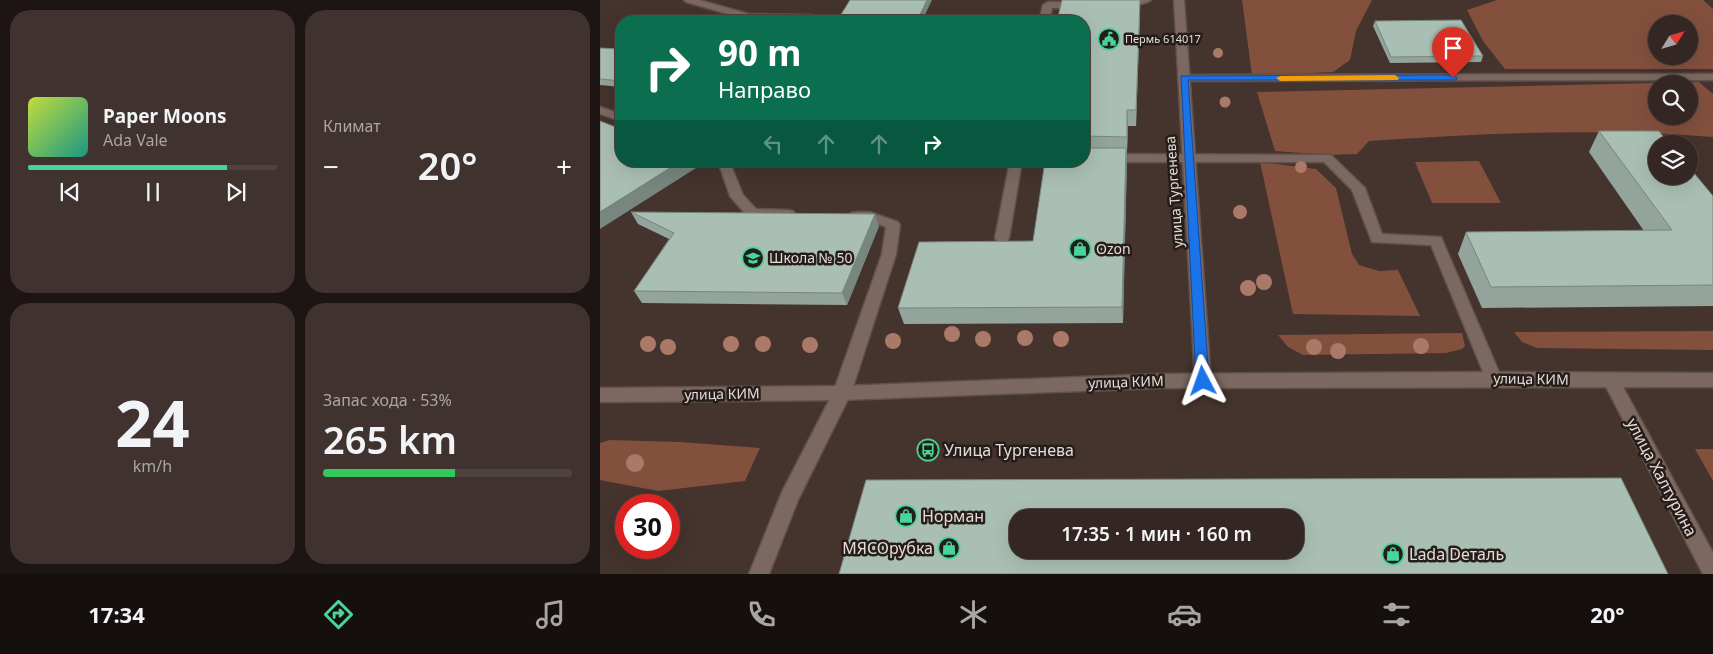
<!DOCTYPE html>
<html lang="ru">
<meta charset="utf-8">
<style>
:root{--surface:#342622;--page:#3f322f;--text:#f1f3f6;--muted:#a9a5a5;--line:#4e4340;--accent:#49d49c}
body{margin:0;font-family:"Noto Sans",sans-serif;background:var(--page);color:var(--text);height:100vh;display:flex;flex-direction:column;font-size:19px;white-space:nowrap}
*{box-sizing:border-box;margin:0}
p{font-size:16px;color:var(--muted)}
.icon{flex:none;width:28px;height:28px;fill:none;stroke:currentColor;stroke-width:2;stroke-linecap:round;stroke-linejoin:round}
.map{position:relative;flex:1;overflow:hidden}
.sheet{display:flex;flex-direction:column;gap:10px;padding:10px;background:#1d1513;width:600px}
.sheet>*{flex:none}
.guide{position:absolute;left:15px;top:15px;width:475px;height:152px;border-radius:20px;box-shadow:0 5px 20px #0002,0 0 0 1px var(--line);background:#0b6e4f;color:#fff;overflow:hidden}
.needle{width:32px;rotate:53deg}
.buttons{position:absolute;left:1048px;top:15px;display:grid;gap:10px}
.buttons a{display:grid;place-items:center;width:50px;height:50px;border-radius:50%;background:var(--surface);box-shadow:0 5px 20px #0002,0 0 0 1px var(--line);font-size:25px}
.speed{position:absolute;left:15px;top:494px;display:flex;gap:10px;font-size:25px;font-weight:700;text-align:center}
.speed>*{display:grid;place-content:center;width:65px;height:65px;border-radius:50%;background:var(--surface);box-shadow:0 5px 20px #0002,0 0 0 1px var(--line);line-height:1}
.speed .limit{border:8px solid #d22;background:#fff;color:#111}
.pin{position:absolute;display:grid;place-items:center;width:42px;height:42px;color:#fff;margin:-51px -21px;border-radius:50% 50% 50% 0;rotate:-45deg;box-shadow:0 0 5px #0007}
.pin .icon{rotate:45deg}
.me{position:absolute;width:55px;margin:-28px;rotate:356deg;stroke-linejoin:round;filter:drop-shadow(0 0 4px #0008)}
.turn{display:flex;align-items:center;gap:18px;height:105px;padding:0 20px;font-size:22px}
.turn .icon{width:65px;height:65px;stroke-width:2.5}
.turn b{display:block;font-size:35px;line-height:42px}
.lanes{display:flex;align-items:center;height:48px;padding:0 20px;background:#0003;justify-content:center;gap:25px;direction:ltr}
.lanes .off{opacity:.35}
.big{font-size:38px;font-weight:600;line-height:1.1}
.sheet .tile{flex:1;display:flex;flex-direction:column;justify-content:center;gap:8px;min-width:0;padding:0 18px;border-radius:20px;background:var(--page)}
.sheet .dial{align-items:center;gap:0}
.dial b{font-size:65px;line-height:1}
.song{display:flex;align-items:center;gap:15px}
.cover{width:60px;height:60px;border-radius:8px;background:linear-gradient(135deg,hsl(70 70% 55%),hsl(170 70% 35%))}
.played{height:5px;border-radius:2px;background:linear-gradient(90deg,var(--accent) 80%,var(--line) 80%)}
.keys{display:flex;justify-content:space-around;direction:ltr}
.heat{display:flex;justify-content:space-between;align-items:center;font-size:28px;direction:ltr}
.charge{height:8px;border-radius:4px;background:linear-gradient(90deg,#34c759 53%,var(--line) 0)}
.sheet .tiles{flex:1;display:grid;gap:10px;grid-template-columns:repeat(2,1fr)}
.trip{position:absolute;left:409px;top:509px;width:295px;height:50px;border-radius:20px;background:var(--surface);box-shadow:0 5px 20px #0002,0 0 0 1px var(--line);font-weight:600;line-height:50px;text-align:center}
.tabs{display:flex;height:80px;justify-content:space-around;align-items:center;background:#150f0e;color:var(--muted)}
.tabs .icon{width:35px;height:35px}
.tabs .on{color:var(--accent)}
.tabs b{font-size:22px;color:var(--text)}
main{display:flex;flex:1;min-height:0}
.map>svg:first-child{display:block}
.green{fill:#84503e;fill-rule:evenodd}
.lines{fill:none;stroke-linecap:round;stroke-linejoin:round}
.lane-casing{stroke:#5f504b;stroke-width:3}
.street-casing{stroke:#5f504b;stroke-width:3}
.secondary-casing{stroke:#5f504b;stroke-width:3}
.lane{fill:#7c6861;fill-rule:evenodd}
.street{fill:#7c6861;fill-rule:evenodd}
.secondary{fill:#7c6861;fill-rule:evenodd}
.tree{fill:#ab7967}
.wall{fill:#92a49b}
.shaded-wall{fill:#77867e}
.building{fill:#aabfb4;stroke:#77867e;fill-rule:evenodd}
.route{fill:#1a73e8;stroke:#114b97}
.slow{fill:#f59e0b}
.labels{text-anchor:middle;stroke-width:5;stroke-linejoin:round;paint-order:stroke}
.far-poi-label{font-size:11px;fill:#e6dad6;stroke:#251d1a;text-anchor:start}
.street-label{font-size:14px;fill:#e6dad6;stroke:#251d1a}
.poi-label{font-size:14px;fill:#e6dad6;stroke:#251d1a;text-anchor:start}
.near-poi-label{font-size:16px;fill:#e6dad6;stroke:#251d1a;text-anchor:start}
.near-street-label{font-size:16px;fill:#e6dad6;stroke:#251d1a}
</style>
<main>
<section class="sheet">
<div class="tiles">
<div class="tile">
<div class="song"><i class="cover"></i><div><b>Paper Moons</b><p>Ada Vale</p></div></div>
<div class="played"></div>
<div class="keys"><svg class="icon" aria-label="previous" viewBox="0 0 24 24"><path d="M18 5L8 12l10 7zM5 5v14"/></svg><svg class="icon" aria-label="pause" viewBox="0 0 24 24"><path d="M8 5v14M16 5v14"/></svg><svg class="icon" aria-label="next" viewBox="0 0 24 24"><path d="M6 5l10 7-10 7zM19 5v14"/></svg></div>
</div>
<div class="tile"><p>Климат</p>
<div class="heat"><a>−</a><b class="big">20°</b><a>+</a></div>
</div>
<div class="tile dial"><b>24</b><p>km/h</p></div>
<div class="tile"><p>Запас хода · 53%</p><b class="big">265 km</b><div class="charge"></div></div>
</div>
</section>
<div class="map">
<svg width="1113" height="574" viewBox="0 0 1113 574">
<rect width="100%" height="100%" fill="#45332d"/>
<g class="green">
<path d="M642,0h130l-16,31 -6,29 -17,12 -71,3h-10z"/>
<path d="M897,0h206l10,9v60h-208l-22,-28 -16,-31zM1056,24h33v32h-33z"/>
<path d="M1099,82l14,12v43c-114,-9 -230,-4 -344,4l-12,13 -30,1 -52,-4 -18,-59zM1056,84h33v32h-33z"/>
<path d="M879,161l22,42h-69l-17,-41z"/>
<path d="M660,162l56,7 20,19 16,66 7,11 20,6 19,-1 22,46 -127,-2z"/>
<path d="M1113,331v19l-176,-2 -15,-6 -8,-10z"/>
<path d="M862,333l3,13 -3,3 -16,4 -143,2 -15,-8 -10,-12z"/>
<path d="M10,440l70,2 80,6 -15,33 -87,10 -58,-11v-37z"/>
<path d="M1095,449h18v32z"/>
</g>
<g class="lines">
<g class="lane-casing">
<g id="lane">
<path d="M84,0h15l50,14 63,1 5,3 -5,3 -63,-1 -63,-18z"/>
<path d="M526,0h25c-6,5 -21,5 -29,7l-5,-3z"/>
<path d="M448,2h31l5,3 -5,3h-27l-3,13h-10l4,-16z"/>
<path d="M1113,74v6l-529,1 -5,-3 5,-3z"/>
<path d="M0,107l21,7v7l-21,-7z"/>
<path d="M484,154l247,1 34,33 17,46 59,3 61,142 -2,5 -6,2 -6,-2 -2,-5 -55,-134 -59,-3 -20,-52 -28,-28h-240l-2,-1h2z"/>
<path d="M115,161h13l2,2 13,32 13,14 32,1 5,1 2,3 -2,3 -46,-1 -17,-20 -10,-29z"/>
<path d="M410,161h12l-13,77 -2,3h-10l-2,-3z"/>
<path d="M256,212h14l28,10 2,3 -4,29 -45,139 -53,107 -29,74h-20l33,-82 51,-99 49,-139 4,-27 -18,-7 -17,-1 -2,-3 2,-3z"/>
</g>
</g>
<g class="street-casing">
<g id="street">
<path d="M574,0h10l27,381 -2,5 -6,2 -6,-2 -2,-5z"/>
<path d="M1011,374l6,2 96,177v21h-10l-100,-193 2,-5z"/>
</g>
</g>
<g class="secondary-casing">
<path id="secondary" d="M894,372l219,1v14l-553,1 -318,12 -242,2v-14l242,-2 318,-12z"/>
</g>
<use href="#lane" class="lane"/>
<use href="#street" class="street"/>
<use href="#secondary" class="secondary"/>
</g>
<g class="tree">
<circle cx="618" cy="53" r="5"/>
<circle cx="625" cy="102" r="5.5"/>
<circle cx="701" cy="167" r="6"/>
<circle cx="640" cy="212" r="7"/>
<circle cx="664" cy="282" r="8"/>
<circle cx="648" cy="288" r="8"/>
<circle cx="352" cy="334" r="8"/>
<circle cx="425" cy="338" r="8"/>
<circle cx="383" cy="339" r="8"/>
<circle cx="461" cy="339" r="8"/>
<circle cx="293" cy="341" r="8"/>
<circle cx="48" cy="344" r="8"/>
<circle cx="131" cy="344" r="8"/>
<circle cx="163" cy="344" r="8"/>
<circle cx="210" cy="345" r="8"/>
<circle cx="821" cy="346" r="8"/>
<circle cx="68" cy="347" r="8"/>
<circle cx="714" cy="347" r="8"/>
<circle cx="738" cy="351" r="8"/>
<circle cx="35" cy="463" r="9"/>
</g>
<g class="wall">
<path d="M540,11l-4,115h-8l-1,26 -4,171 -219,1 -6,-16 135,-67 51,-80v-140z"/>
<path d="M775,21l108,35 -2,6 -91,1 -17,-37z"/>
<path d="M0,48l21,1v38l-21,-2z"/>
<path d="M999,131l114,65v110l-231,2 -24,-54 8,-22 178,-1 -55,-79z"/>
<path d="M31,212l248,14 -32,79 -205,-2 -8,-12 35,-52 -31,-15z"/>
</g>
<g class="shaded-wall">
<path d="M327,0h5l-10,21h-5z"/>
<path d="M540,0v11l-4,115v-16z"/>
<path d="M527,110l1,16 -1,26z"/>
<path d="M526,148l1,16 -4,159 -1,-16z"/>
<path d="M81,161h11l4,7 -96,61v-17z"/>
<path d="M275,214l4,12 -32,79 -5,-12z"/>
</g>
<g class="building">
<path d="M250,0h77l-10,21h-80z"/>
<path d="M462,0h78l-4,110h-9v27l-43,-1v-115h-27z"/>
<path d="M861,20l22,36 -92,1 -16,-36z"/>
<path d="M0,48l21,1v32l-21,-2z"/>
<path d="M0,121l21,8v32h60l-81,51z"/>
<path d="M999,131h60l10,13h-13v32h33v-9l24,29v89l-222,2 -25,-55 206,-2z"/>
<path d="M484,148h42l-4,159 -224,1 21,-66 114,-1 12,-80h39z"/>
<path d="M31,212l244,2 -33,79 -208,-2 40,-58z"/>
<path d="M1021,478l47,96h-829l27,-94zM418,518h277v32h-277z"/>
</g>
<path class="route" d="M853,75l4,3 -1,2h-268l21,301 -2,4h-9l-2,-4 -15,-305z"/>
<path class="slow" d="M795,75l4,3 -1,2 -118,1 -4,-3 4,-2z"/>
<defs>
<g id="civic-ring" transform="scale(1.125)"><circle r="9.5" fill="#251d1a" stroke="#49d49c" stroke-width="1.5"/><path d="M-.6-6.5H3V-4.5H.6V-3L4-1V1h2V6H-6V1h2V-1L-.6-3ZM-1.2 2.5V6h2.4V2.5Z" fill="#49d49c"/></g>
<g id="shop-ring" transform="scale(1.125)"><circle r="9.5" fill="#251d1a" stroke="#49d49c" stroke-width="1.5"/><path d="M-5-2.5h2.3a2.7 3.5 0 0 1 5.4 0H5L5.5 6h-11ZM-1.5-2.5h3a1.5 2.3 0 0 0-3 0Z" fill="#49d49c"/></g>
<g id="school-ring" transform="scale(1.125)"><circle r="9.5" fill="#251d1a" stroke="#49d49c" stroke-width="1.5"/><path d="M0-5L7-2L0 1L-7-2ZM-4 1L0 2.5L4 1V4Q0 6-4 4Z" fill="#49d49c"/></g>
<g id="bus-ring" transform="scale(1.125)"><circle r="9.5" fill="#251d1a" stroke="#49d49c" stroke-width="1.5"/><path d="M-5-6H5V4H4V6H2V4H-2V6H-4V4H-5ZM-3.5-4V0h7V-4ZM-3.5 1.2v1.5H-2V1.2ZM2 1.2v1.5H3.5V1.2Z" fill="#49d49c"/></g>
</defs>
<g fill-rule="evenodd">
<use href="#civic-ring" x="509" y="39"/>
<use href="#shop-ring" x="480" y="249"/>
<use href="#school-ring" x="153" y="258"/>
<use href="#bus-ring" x="328" y="450"/>
<use href="#shop-ring" x="306" y="516"/>
<use href="#shop-ring" x="349" y="548"/>
<use href="#shop-ring" x="793" y="554"/>
</g>
<g class="labels">
<g class="far-poi-label">
<text x="525" y="43">Пермь 614017</text>
</g>
<g class="street-label">
<text transform="translate(574 192) rotate(-94)" y="5">улица Тургенева</text>
<text transform="translate(931 379) rotate(1)" y="5">улица КИМ</text>
<text transform="translate(526 382) rotate(-2)" y="5">улица КИМ</text>
<text transform="translate(122 394) rotate(-1)" y="5">улица КИМ</text>
</g>
<g class="poi-label">
<text x="496" y="254">Ozon</text>
<text x="169" y="263">Школа № 50</text>
</g>
<g class="near-poi-label">
<text x="344" y="456">Улица Тургенева</text>
<text x="322" y="522">Норман</text>
<text x="333" y="554" text-anchor="end">МЯСОрубка</text>
<text x="809" y="560">Lada Dеталь</text>
</g>
<g class="near-street-label">
<text transform="translate(1062 477) rotate(62)" y="6">улица Халтурина</text>
</g>
</g>
</svg>
<div class="buttons">
<a><svg class="needle" viewBox="-14 -14 28 28"><path d="M0-13l5 13h-10z" fill="#e53935"/><path d="M0 13l5-13h-10z" fill="#a9a5a5"/></svg></a>
<a><svg class="icon" aria-label="search" viewBox="0 0 24 24"><circle cx="10" cy="10" r="6"/><path d="M15 15l6 6"/></svg></a>
<a><svg class="icon" aria-label="layers" viewBox="0 0 24 24"><path d="M12 4l9 5-9 5-9-5zM3 14l9 5 9-5"/></svg></a>
</div>
<div class="speed"><div class="limit">30</div></div>
<div class="pin" style="left:853px;top:78px;background:#d93025"><svg class="icon" aria-label="arrive" viewBox="0 0 24 24"><path d="M6 21V4h12l-3 4 3 4H6"/></svg></div>
<svg class="me" style="left:603px;top:381px" viewBox="-20 -20 40 40"><path d="M0-17L14 15 0 8-14 15z" fill="#1a73e8" stroke="#fff" stroke-width="4"/></svg>
<div class="trip">17:35 · 1 мин · 160 m</div>
<div class="guide">
<div class="turn"><svg class="icon" aria-label="right" viewBox="0 0 24 24"><path d="M7 20v-9h11M14 6l5 5-5 5"/></svg><div><b>90 m</b>Направо</div></div>
<div class="lanes"><svg class="icon off" aria-label="left" viewBox="0 0 24 24"><path d="M17 20v-9H6M10 6l-5 5 5 5"/></svg><svg class="icon off" aria-label="ahead" viewBox="0 0 24 24"><path d="M12 20V5M6 11l6-6 6 6"/></svg><svg class="icon off" aria-label="ahead" viewBox="0 0 24 24"><path d="M12 20V5M6 11l6-6 6 6"/></svg><svg class="icon" aria-label="right" viewBox="0 0 24 24"><path d="M7 20v-9h11M14 6l5 5-5 5"/></svg></div>
</div>
</div>
</main>
<nav class="tabs">
<b>17:34</b>
<svg class="icon on" aria-label="directions" viewBox="0 0 24 24"><path d="M12 3l9 9-9 9-9-9zM9 14v-3h6M13 9l2 2-2 2"/></svg>
<svg class="icon" aria-label="music" viewBox="0 0 24 24"><path d="M9 18V5l10-2v13"/><circle cx="6" cy="18" r="3"/><circle cx="16" cy="16" r="3"/></svg>
<svg class="icon" aria-label="phone" viewBox="0 0 24 24"><path d="M5 4h4l2 5-3 2q2 4 5 5l2-3 5 2v4C11 20 4 13 5 4z"/></svg>
<svg class="icon" aria-label="climate" viewBox="0 0 24 24"><path d="M12 3v18M4 7l16 10M4 17L20 7"/></svg>
<svg class="icon" aria-label="car" viewBox="0 0 24 24"><path d="M5 17H2v-5l4-1 3-4h7l3 4 3 1v5h-3M9 17h6M6 11h13"/><circle cx="7" cy="17" r="2"/><circle cx="17" cy="17" r="2"/></svg>
<svg class="icon" aria-label="filters" viewBox="0 0 24 24"><path d="M4 7h16M4 17h16"/><circle cx="9" cy="7" r="2"/><circle cx="15" cy="17" r="2"/></svg>
<b>20°</b>
</nav>
